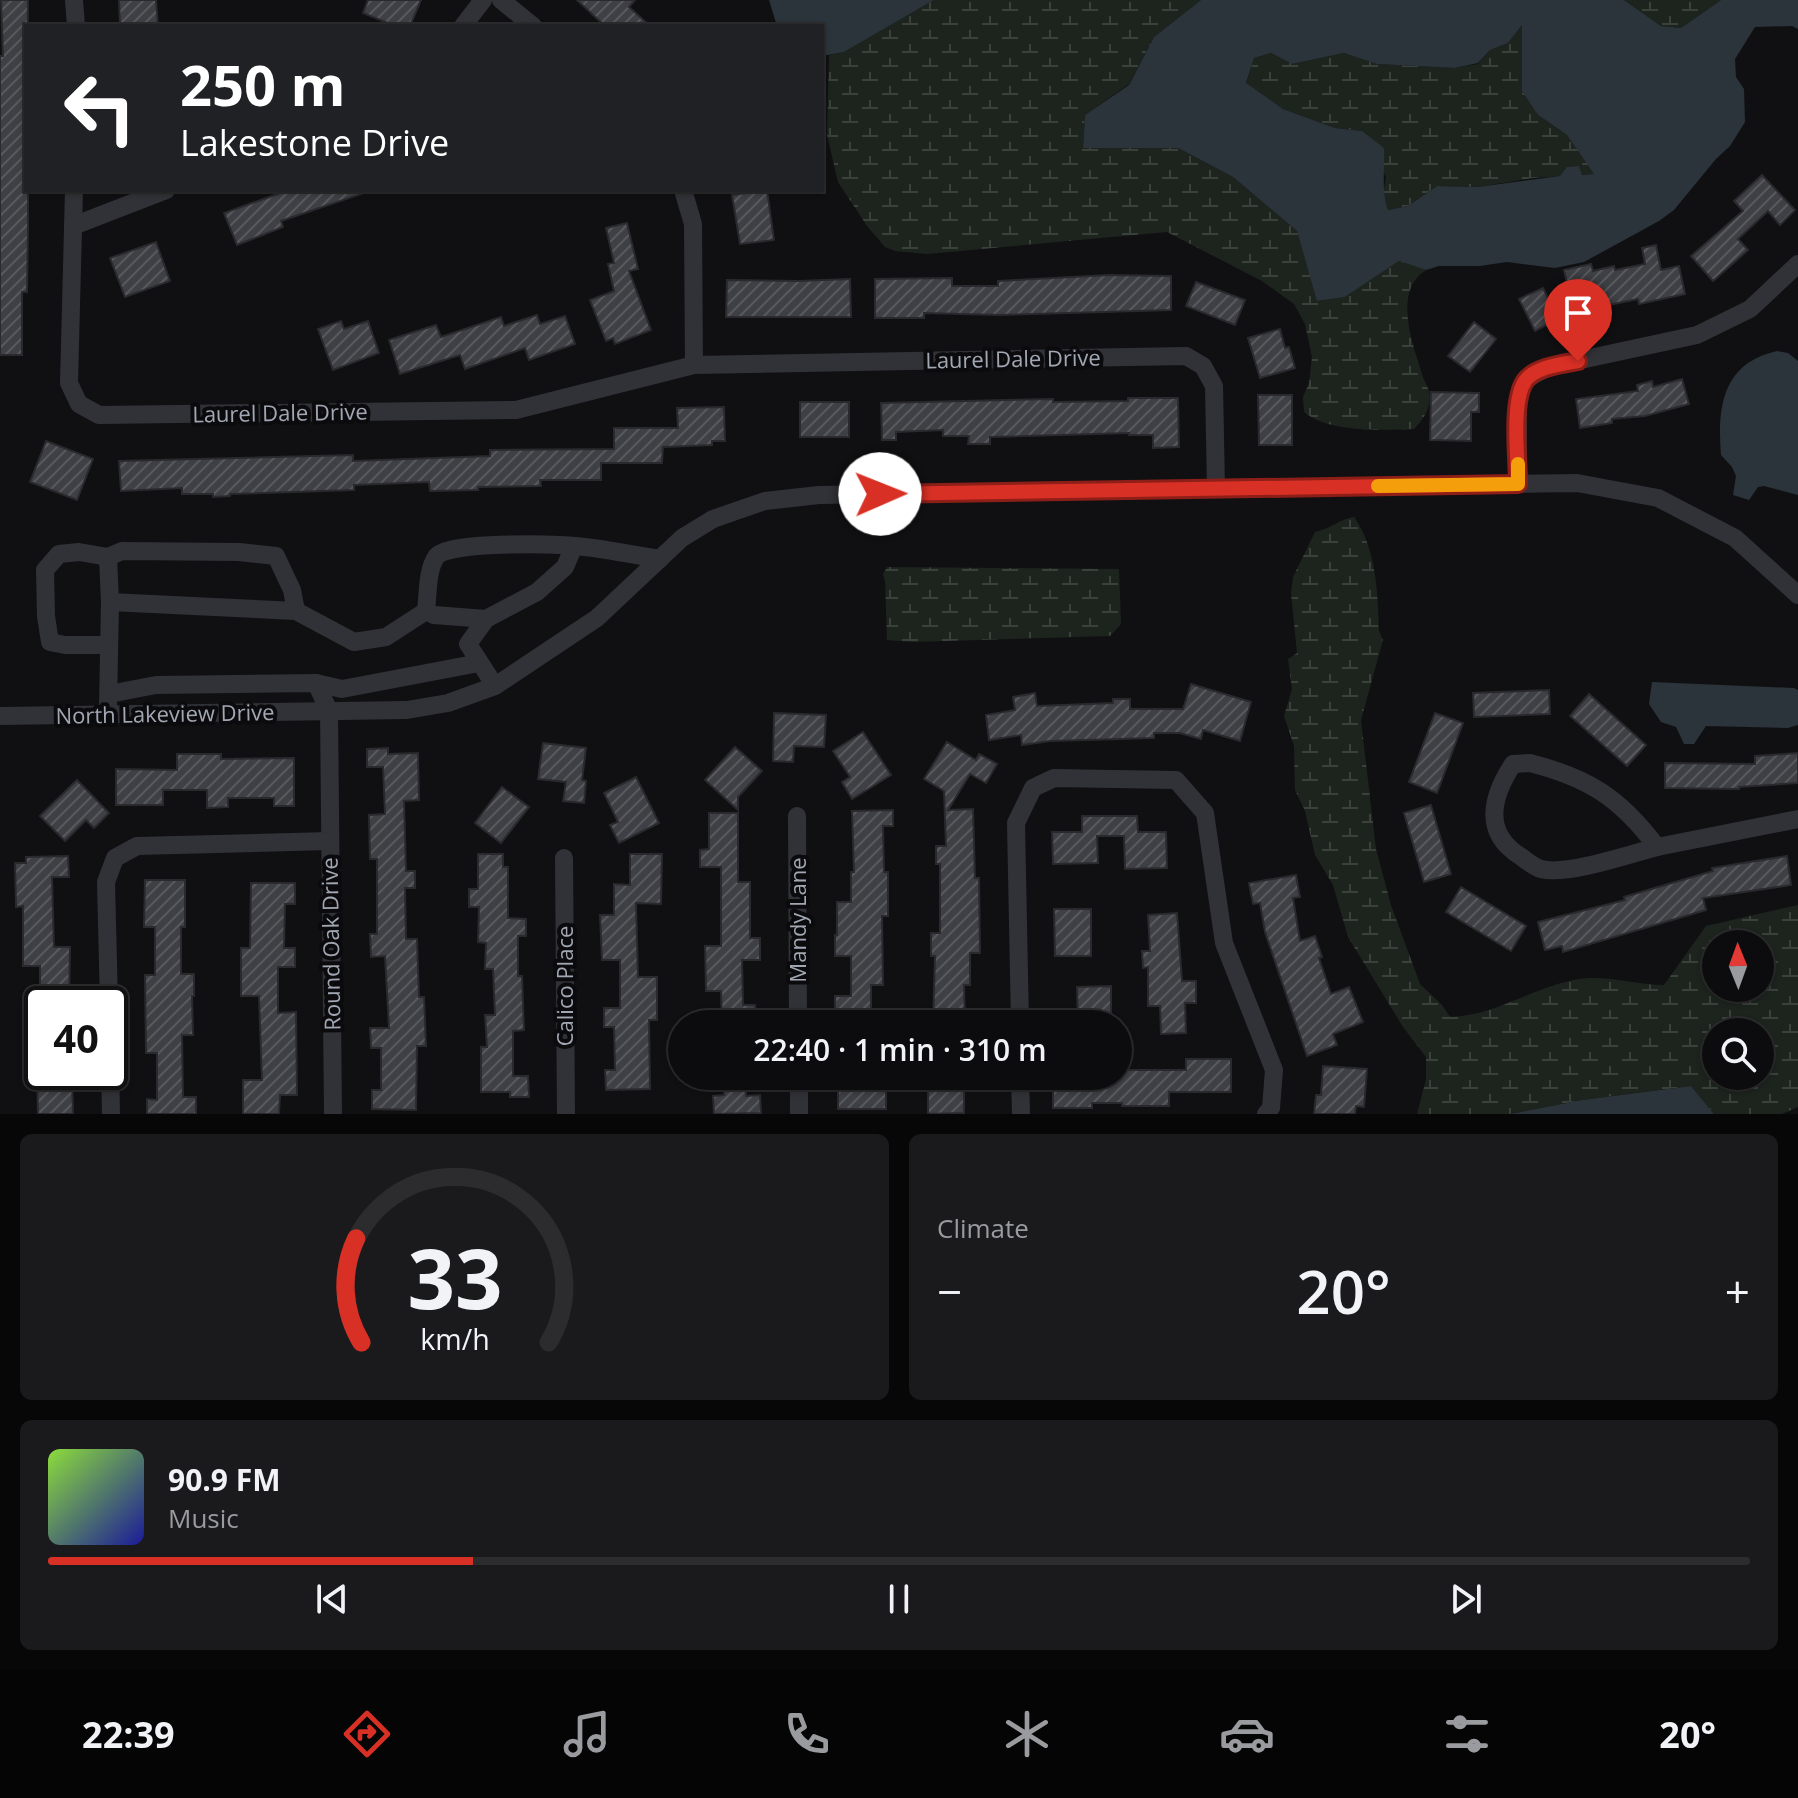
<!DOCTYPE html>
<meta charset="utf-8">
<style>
:root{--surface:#0c0c0e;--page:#1a1a1c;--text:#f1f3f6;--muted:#9a9b9e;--line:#2c2c2e;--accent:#d93025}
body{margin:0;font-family:"Open Sans",sans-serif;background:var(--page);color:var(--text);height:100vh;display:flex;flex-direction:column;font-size:30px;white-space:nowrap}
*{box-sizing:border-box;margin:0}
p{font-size:26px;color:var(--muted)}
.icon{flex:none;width:44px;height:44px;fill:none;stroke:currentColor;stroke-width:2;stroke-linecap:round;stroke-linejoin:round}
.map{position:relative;height:1114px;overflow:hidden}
.drawer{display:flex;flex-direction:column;gap:20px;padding:20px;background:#070708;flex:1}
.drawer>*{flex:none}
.top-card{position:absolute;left:24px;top:24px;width:800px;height:168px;border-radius:0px;box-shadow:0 2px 6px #0004,0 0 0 2px var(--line);background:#202124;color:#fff;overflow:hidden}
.needle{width:52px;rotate:359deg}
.controls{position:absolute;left:1702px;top:930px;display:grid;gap:16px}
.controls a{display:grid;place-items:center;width:72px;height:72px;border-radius:50%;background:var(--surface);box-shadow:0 2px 6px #0004,0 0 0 2px var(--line);font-size:40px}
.speed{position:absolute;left:24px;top:986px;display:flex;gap:16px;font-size:40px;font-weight:700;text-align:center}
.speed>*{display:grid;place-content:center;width:104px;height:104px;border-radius:50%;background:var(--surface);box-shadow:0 2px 6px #0004,0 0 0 2px var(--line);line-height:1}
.speed .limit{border:4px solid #111;border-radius:12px;background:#fff;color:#111}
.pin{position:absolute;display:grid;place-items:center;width:68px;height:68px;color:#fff;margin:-82px -34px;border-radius:50% 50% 50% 0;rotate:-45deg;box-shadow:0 0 8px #0007}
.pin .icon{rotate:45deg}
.me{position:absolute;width:88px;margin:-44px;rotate:89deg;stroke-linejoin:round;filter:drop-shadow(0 0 6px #0008)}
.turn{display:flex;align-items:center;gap:28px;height:168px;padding:0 24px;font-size:36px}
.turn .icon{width:104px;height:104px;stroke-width:2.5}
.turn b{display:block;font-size:56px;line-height:68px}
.big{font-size:60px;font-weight:600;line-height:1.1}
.drawer .widget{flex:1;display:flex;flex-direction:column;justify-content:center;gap:12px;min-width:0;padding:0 28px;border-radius:12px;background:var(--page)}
.drawer .dial{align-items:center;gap:0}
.dial svg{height:208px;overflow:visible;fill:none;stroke:var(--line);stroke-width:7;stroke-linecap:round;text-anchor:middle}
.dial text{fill:var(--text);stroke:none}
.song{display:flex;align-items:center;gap:24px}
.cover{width:96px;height:96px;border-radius:12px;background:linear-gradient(135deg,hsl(90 70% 55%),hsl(240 70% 35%))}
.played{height:8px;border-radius:4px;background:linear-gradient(90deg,var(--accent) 25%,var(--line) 25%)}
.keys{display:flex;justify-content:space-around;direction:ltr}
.heat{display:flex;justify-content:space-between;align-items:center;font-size:44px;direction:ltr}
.drawer .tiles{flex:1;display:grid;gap:20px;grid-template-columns:1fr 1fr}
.widget:last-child{grid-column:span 2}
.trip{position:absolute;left:668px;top:1010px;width:464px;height:80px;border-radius:40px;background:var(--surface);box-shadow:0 2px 6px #0004,0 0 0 2px var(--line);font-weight:600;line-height:80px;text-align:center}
.menu{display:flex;height:128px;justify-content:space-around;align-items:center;background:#050506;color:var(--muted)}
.menu .icon{width:56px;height:56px}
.menu .selected{color:var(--accent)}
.menu b{font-size:36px;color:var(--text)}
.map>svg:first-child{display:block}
.wetland{fill:url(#wetland-marsh);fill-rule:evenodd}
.water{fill:#2a343a;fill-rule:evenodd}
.building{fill:url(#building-hatch);stroke:#2a2a2e;stroke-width:2}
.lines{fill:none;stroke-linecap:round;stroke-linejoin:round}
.minor{stroke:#313237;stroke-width:18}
.route-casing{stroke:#8d1f18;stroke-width:20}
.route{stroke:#d93025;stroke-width:14}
.slow{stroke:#f59e0b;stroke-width:14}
.labels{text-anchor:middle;stroke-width:8;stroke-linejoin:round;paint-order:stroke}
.street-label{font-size:22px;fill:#a1a7b3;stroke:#0b0b0d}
</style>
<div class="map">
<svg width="1798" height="1114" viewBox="0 0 1798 1114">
<defs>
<pattern id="wetland-marsh" width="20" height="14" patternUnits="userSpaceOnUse" patternTransform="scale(2)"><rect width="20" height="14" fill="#1c241d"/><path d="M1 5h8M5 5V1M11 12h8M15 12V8" fill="none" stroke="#3a413b"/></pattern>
<pattern id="building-hatch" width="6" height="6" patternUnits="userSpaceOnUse" patternTransform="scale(2)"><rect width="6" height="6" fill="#3f4045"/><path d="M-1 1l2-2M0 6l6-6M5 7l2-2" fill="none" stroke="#58595d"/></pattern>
</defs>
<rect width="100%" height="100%" fill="#101012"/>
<g class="wetland">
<path d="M934,0h267l-47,37 -25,47 -44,31 -2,33h95l55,29 64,54 21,70 27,-4 54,-36 27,9c-34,21 -13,74 -4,104 2,8 8,15 8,23 -1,14 -7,23 -16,32 -32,1 -85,4 -110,-17l-1,-15 6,-14 3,-26 -7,-33 -11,-20 -32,-23 -95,-49 -240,22 -32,-3 -10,-4 -18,-21 -29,-44 -11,-47 2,-80 15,-3z"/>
<path d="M1624,0h97l-40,28 -20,-2z"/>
<path d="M1523,24l1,33 14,58 29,20 28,39 -62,4 -56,9 -40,-1 -29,20 -21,4 -4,-15 3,-18 -24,-46 -27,-3 -52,-19 -37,-25 8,-26 17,-5 21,11 52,-11 33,11 78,4 23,-4 12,-14 18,-7z"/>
<path d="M1354,517c22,30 24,77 25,114l4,9 -22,80 15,129 15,56 29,79 22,21 8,12c49,-1 91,-36 139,-39 25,-1 50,7 75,7l42,-59 92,-21v202l-16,7h-68l-23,-28 -109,14 -72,14h-93l9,-35v-22l-23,-30 -55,-90 -15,-52 -18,-30 -10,-44 -10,-21 -1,-44 -10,-30 8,-27 -4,-30 9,-6 -6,-60 2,-16 22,-45c15,-3 25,-13 39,-15zM1716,944h44v44h-44zM1716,1032h44v44h-44z"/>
<path d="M887,567l232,2 2,55 -11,12 -198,6 -25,-2 -2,-59 -2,-7z"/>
</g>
<g class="water">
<path d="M769,0h165l-90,52 -22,4v-30h-45z"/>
<path d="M1201,0h423l37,26 20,2 40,-28h77v29l-6,-3 -37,1 -20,32 1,18 8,12 1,33 -15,24 -14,13 -42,51 -15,11 -75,41 -29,6 -48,-6 -27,4h-41l-13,4 -27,-9 -54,36 -28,4 -20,-70 -64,-54 -55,-29h-95l2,-33 44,-30 25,-48zM1522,25v66l16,24 29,20 27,39 -12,1 -3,-9 -12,1 -7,9 -83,11 -40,-1 -29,20 -20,4c-7,-19 -3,-42 -4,-62l-22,-17 -27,-3 -52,-19 -37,-26 8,-25 17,-5 21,11 52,-11 33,11 78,4 23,-5 12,-13 18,-7z"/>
<path d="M1777,351l11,2 10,8v134l-34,-9 -6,1 -9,13 -16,-5 3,-19 -4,-9 -11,-12c-4,-49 2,-92 56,-104z"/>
<path d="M1652,682l142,6 4,2v35l-10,3 -82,-2 -12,18h-10l-8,-17 -15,-5 -12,-18z"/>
<path d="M1691,1086l23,28h-204l72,-14z"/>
</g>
<g class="building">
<path d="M1,0h27l-2,190h2v40l-1,62h-5v63h-22v-299h3z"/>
<path d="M119,0h37l2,26h-38z"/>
<path d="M368,0h53l-11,26h-15l-32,-13z"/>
<path d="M577,0h58l-6,7 21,19h-45z"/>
<path d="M1762,175l33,35 -15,15 -12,-14 -30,28 10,11 -35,31 -22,-25 52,-45 -9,-10z"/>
<path d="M289,190h77l1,2 -86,29 2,6 -46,18 -13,-32z"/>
<path d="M767,190l7,50 -34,4 -8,-49z"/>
<path d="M627,223l11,46 -9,2 22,59 -36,14 -2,-6 -7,3 -16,-41 24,-9 -6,-27 6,-1 -8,-35z"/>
<path d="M156,242l14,39 -45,16 -15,-39z"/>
<path d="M1656,245l5,25 18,-4 6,28 -46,10 -1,-5 -44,9 2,9 -21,4 -11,-51 27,-6 2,7 21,-5 1,4 30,-6 -3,-16z"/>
<path d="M1109,275l62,1v34l-172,5 -75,-2v5h-49v-39l77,-1v8h46v-5z"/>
<path d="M850,279l1,38h-125l1,-37 71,1z"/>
<path d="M1196,282l49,18 -10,25 -49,-19z"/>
<path d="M1543,288l15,31 -23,12 -16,-32z"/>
<path d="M537,315l3,9 25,-8 10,28 -46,16 -4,-12 -60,21 -5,-14 -60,19 -11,-34 47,-15 5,12 60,-20 3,9z"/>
<path d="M341,321l3,8 24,-8 11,32 -46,17 -15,-41z"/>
<path d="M1474,322l22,17 -26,33 -22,-16z"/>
<path d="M1280,329l5,19 4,-1 6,21 -35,10 -12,-40z"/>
<path d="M1682,379l7,25 -44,12 -33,3v4l-32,5 -4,-29 62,-8 -1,-6 15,-4 1,6z"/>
<path d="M1431,392l48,1v19h-8v29l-41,-1z"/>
<path d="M1258,395h34v50h-33z"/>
<path d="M1128,398h50l1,49 -26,1v-13h-24v-2l-139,4v7h-22l1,-8h-26v-6l-47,2v8h-14l-1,-37 172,-4v3l75,-1z"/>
<rect x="800" y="402" width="49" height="35"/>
<path d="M724,407l1,34h-13v4l-49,2 -1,16h-61v17h-61l1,6 -63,1v3l-48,1 -1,-9 -75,3v5l-124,4v2l-17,1v-3h-31v-6l-61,3 -2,-30 234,-6v6l137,-5v-6l124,-1v-21h64l-1,-20z"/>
<path d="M46,441l47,18 -16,41 -47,-18z"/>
<path d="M1191,684l60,18 -11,39 -37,-11 -2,9 -21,-6h-26v5l-104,3 -28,4 -1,-10 -32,5 -3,-25 29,-5 -2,-13 22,-4 2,13 76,-3v-4h17v10h53z"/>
<path d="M1549,690l1,24 -76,3 -1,-24z"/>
<path d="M1589,694l57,51 -19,21 -57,-50z"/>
<path d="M774,713l52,2 -2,32 -30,-1 -1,16 -20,-1z"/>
<path d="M1435,713l28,10 -26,70 -28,-11z"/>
<path d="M863,732l28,43 -39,24 -10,-17 8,-5 -17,-26z"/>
<path d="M947,742l29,18 3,-6 18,10 -11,19 -16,-9 -22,36 25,-1 2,69h4l1,75h-10v32h-6l1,39h-32l2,-68h-4v-23h9v-69h-4v-18h10l-2,-55 -20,-12z"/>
<path d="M543,743l43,5 -4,32 4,1 -2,22 -21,-2 3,-19 -28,-3z"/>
<path d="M735,747l27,24 -24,26v13l-33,-30z"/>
<path d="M388,748v6l30,-1 1,47 -15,1 2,70h9v17h-10l1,51h11l2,58h5l2,49h-9l-1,64 -44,-1v-19h9v-42h-10l-1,-20h19l-4,-72 -14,1 -1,-23h7v-75h-7l-1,-44 16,-1 -2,-47h-16v-18z"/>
<path d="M1798,753v30l-59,4v2l-74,-1v-25l90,1v-8z"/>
<path d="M177,754h44v5l73,-1v48h-20v-8h-46v9l-21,1v-18h-44v15h-47v-36l61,1z"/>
<path d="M636,777l23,46 -40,20 -9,-18 8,-3 -14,-29z"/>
<path d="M77,780l32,33 -15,15 -8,-8 -21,21 -25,-25z"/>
<path d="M502,787l27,20 -28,36 -26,-20z"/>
<path d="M1431,805l20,69 -27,8 -20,-69z"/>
<path d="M893,810v16h-10l1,46h4v44h-6l1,69h-12v39h-36v-28h16v-40h-16v-21h2v-33h14v-30h3l-2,-61z"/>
<path d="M709,813h29v69h12v56h10v22h-18l1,45h12l1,19h-34l-1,-33h-15l-1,-45h16v-79h-21v-17l9,-1z"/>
<path d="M1082,816h55l1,16h28l1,36 -42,1 -1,-33h-27l1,27 -45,1 -1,-32h30z"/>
<path d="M478,854h25v13h5v51l18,1v17h-8v40h4l2,54 -11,1v45h15l1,21h-19v-5h-29v-45h6l-2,-32h10l-2,-46h-8l1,-26 -8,-1 1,-35h-10v-18h9z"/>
<path d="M630,854h32l-1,50 -25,-1 2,74h19v43h-8l1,69 -44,1 -1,-20h10l-1,-43h-10v-19h16v-48h-18l-2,-45h14v-31l16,1z"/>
<path d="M68,856l1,21h-17l2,70h16l-1,57h-29v-38h-17v-60l-7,1 -1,-44h11v-6z"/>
<path d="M1787,856l4,29 -88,13 3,12 -143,42 -1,-6 -17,4 -7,-28 87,-22 -1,-3 89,-26 -1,-3z"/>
<path d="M1296,875l4,22 -7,1 7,43 15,-5 7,21 -3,1 12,36 18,-7 14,35 -30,12 4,11 -30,11 -42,-124 -5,-29 -7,1 -4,-21z"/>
<path d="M145,880h40v47h-4v47h13v22h-2l1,39h-11l1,62h13v17h-49v-15l10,1v-47h-11l-1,-78h10v-48h-11z"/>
<path d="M251,883h44v21h-10l-1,44h11v19h-17v46l18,-1 1,83h-17l-1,19h-36v-34h19l-3,-84h-18v-48h9z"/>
<path d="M1461,887l65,39 -15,25 -65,-39z"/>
<path d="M1054,909h37v47h-36z"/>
<path d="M1177,913l5,68h14v22h-11l1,30 -25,1 -1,-28h-12v-39l-5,1 -1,-17h8l-2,-36z"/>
<path d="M1111,986v38h-33l-1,-37z"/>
<path d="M1186,1059h45v33h-62v14h-47v-3h-30v5h-39v-32l69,2v-8h64z"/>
<path d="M1323,1066l44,3 -3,38 -8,-1 -1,8h-41l2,-19h5z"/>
<path d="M37,1072h35l1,42h-35z"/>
<path d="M723,1076h23v20l14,-1 1,18 -47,1 -1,-18 11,-1z"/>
<path d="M846,1076h26v12h14v21h-48v-20h8z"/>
<path d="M928,1076h36v37l-36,1z"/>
</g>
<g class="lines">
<g class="minor">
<path d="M74,0l2,26"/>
<path d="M501,0l32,26"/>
<path d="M463,26l20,-26"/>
<path d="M74,190l-5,193 10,21 20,11 417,-5 178,-45 492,-9 17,10 11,20 2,103"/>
<path d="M683,190l10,34 1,141"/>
<path d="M73,226l93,-36"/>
<path d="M1518,484v-85l8,-20 22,-12 149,-32 53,-26 48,-45"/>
<path d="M108,557l2,45 -2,104"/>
<path d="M110,602l186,9 58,31 32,-5 40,-26"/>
<path d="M426,611c2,-16 1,-41 10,-54 10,-16 117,-13 139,-11 28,2 56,9 85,13"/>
<path d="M426,611l8,4 52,4"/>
<path d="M109,645h-44l-15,-3 -4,-26 -1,-46 14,-16 20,-2 29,5 14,-6 117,1 37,4 16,34 4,21"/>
<path d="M316,683l13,28 4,403"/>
<path d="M495,686l-27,-42 18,-25 51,-27 28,-25 9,-21"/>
<path d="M109,694l47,-9 160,-2 26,6 137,-26"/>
<path d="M0,716l407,-6 41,-7 47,-17 102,-68 85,-80 31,-19 52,-18 54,-6 758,-12 81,15 77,40 63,57"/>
<path d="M1530,763c59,15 90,35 127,84 -26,7 -91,29 -116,22 -7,-2 -15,-9 -21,-13 -38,-24 -28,-60 -7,-92z"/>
<path d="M797,816l1,208"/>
<path d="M1657,847l141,-28"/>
<path d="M564,858l2,256"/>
<path d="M109,1004l-3,-122 9,-24 22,-12 193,-5"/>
<path d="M1020,1024l-4,-201 17,-35 21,-10 122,2 29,33 19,130 50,127 -3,38 -5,6"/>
<path d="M110,1064l1,50"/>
<path d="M799,1076v38"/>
<path d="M1020,1076l1,38"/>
</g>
</g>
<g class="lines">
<g class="route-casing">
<path id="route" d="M880,494l638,-10c0,-26 -7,-82 7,-103 10,-14 37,-17 53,-20"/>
</g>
<use href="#route" class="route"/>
<path class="slow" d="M1378,486l140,-2v-20"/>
</g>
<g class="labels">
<g class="street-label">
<text transform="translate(1013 359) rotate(-1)" y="8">Laurel Dale Drive</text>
<text transform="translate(280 413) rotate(-1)" y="8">Laurel Dale Drive</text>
<text transform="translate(165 714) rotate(-1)" y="8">North Lakeview Drive</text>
<text transform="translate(798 920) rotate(-90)" y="8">Mandy Lane</text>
<text transform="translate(331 944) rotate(-91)" y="8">Round Oak Drive</text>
<text transform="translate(565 986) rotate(-90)" y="8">Calico Place</text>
</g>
</g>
</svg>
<div class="controls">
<a><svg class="needle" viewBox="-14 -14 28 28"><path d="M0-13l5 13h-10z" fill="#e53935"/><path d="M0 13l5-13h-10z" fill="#9a9b9e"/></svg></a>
<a><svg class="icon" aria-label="search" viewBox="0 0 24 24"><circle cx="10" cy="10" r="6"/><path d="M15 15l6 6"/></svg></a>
</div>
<div class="speed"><div class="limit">40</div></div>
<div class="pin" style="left:1578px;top:361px;background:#d93025"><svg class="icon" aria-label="arrive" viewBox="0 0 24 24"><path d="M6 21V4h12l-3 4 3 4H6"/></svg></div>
<svg class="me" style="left:880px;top:494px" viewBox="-20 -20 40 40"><circle r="19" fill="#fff"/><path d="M0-13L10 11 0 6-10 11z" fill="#d93025"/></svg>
<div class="trip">22:40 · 1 min · 310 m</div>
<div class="top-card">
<div class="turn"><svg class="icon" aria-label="left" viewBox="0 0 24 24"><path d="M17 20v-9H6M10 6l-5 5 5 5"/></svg><div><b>250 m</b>Lakestone Drive</div></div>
</div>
</div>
<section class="drawer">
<div class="tiles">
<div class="widget dial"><svg viewBox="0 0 100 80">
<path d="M14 69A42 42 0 1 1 86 69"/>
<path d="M14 69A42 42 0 0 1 12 29" stroke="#d93025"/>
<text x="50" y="56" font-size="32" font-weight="700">33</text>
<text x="50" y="72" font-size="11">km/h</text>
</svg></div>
<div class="widget"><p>Climate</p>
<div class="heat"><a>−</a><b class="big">20°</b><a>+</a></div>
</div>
<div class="widget">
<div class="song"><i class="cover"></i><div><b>90.9 FM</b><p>Music</p></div></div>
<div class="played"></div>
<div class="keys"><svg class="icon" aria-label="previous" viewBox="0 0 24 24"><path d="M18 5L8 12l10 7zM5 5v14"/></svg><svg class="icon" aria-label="pause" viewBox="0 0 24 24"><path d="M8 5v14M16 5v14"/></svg><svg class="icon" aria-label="next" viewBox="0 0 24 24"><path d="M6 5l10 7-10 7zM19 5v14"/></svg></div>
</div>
</div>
</section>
<nav class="menu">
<b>22:39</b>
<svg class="icon selected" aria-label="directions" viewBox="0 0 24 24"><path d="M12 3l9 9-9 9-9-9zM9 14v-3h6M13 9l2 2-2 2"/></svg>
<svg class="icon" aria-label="music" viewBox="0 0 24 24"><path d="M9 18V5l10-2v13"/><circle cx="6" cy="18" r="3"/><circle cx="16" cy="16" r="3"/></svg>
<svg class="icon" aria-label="phone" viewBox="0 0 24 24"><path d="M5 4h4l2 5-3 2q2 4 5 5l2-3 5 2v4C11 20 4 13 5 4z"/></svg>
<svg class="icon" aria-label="climate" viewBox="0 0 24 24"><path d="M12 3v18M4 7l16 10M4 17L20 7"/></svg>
<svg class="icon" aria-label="car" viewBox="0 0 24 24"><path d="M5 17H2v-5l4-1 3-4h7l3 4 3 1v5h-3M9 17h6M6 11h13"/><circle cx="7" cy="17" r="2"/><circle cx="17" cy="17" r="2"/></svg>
<svg class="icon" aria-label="filters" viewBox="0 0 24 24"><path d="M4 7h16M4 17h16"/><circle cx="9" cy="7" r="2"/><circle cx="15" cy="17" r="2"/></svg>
<b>20°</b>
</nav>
